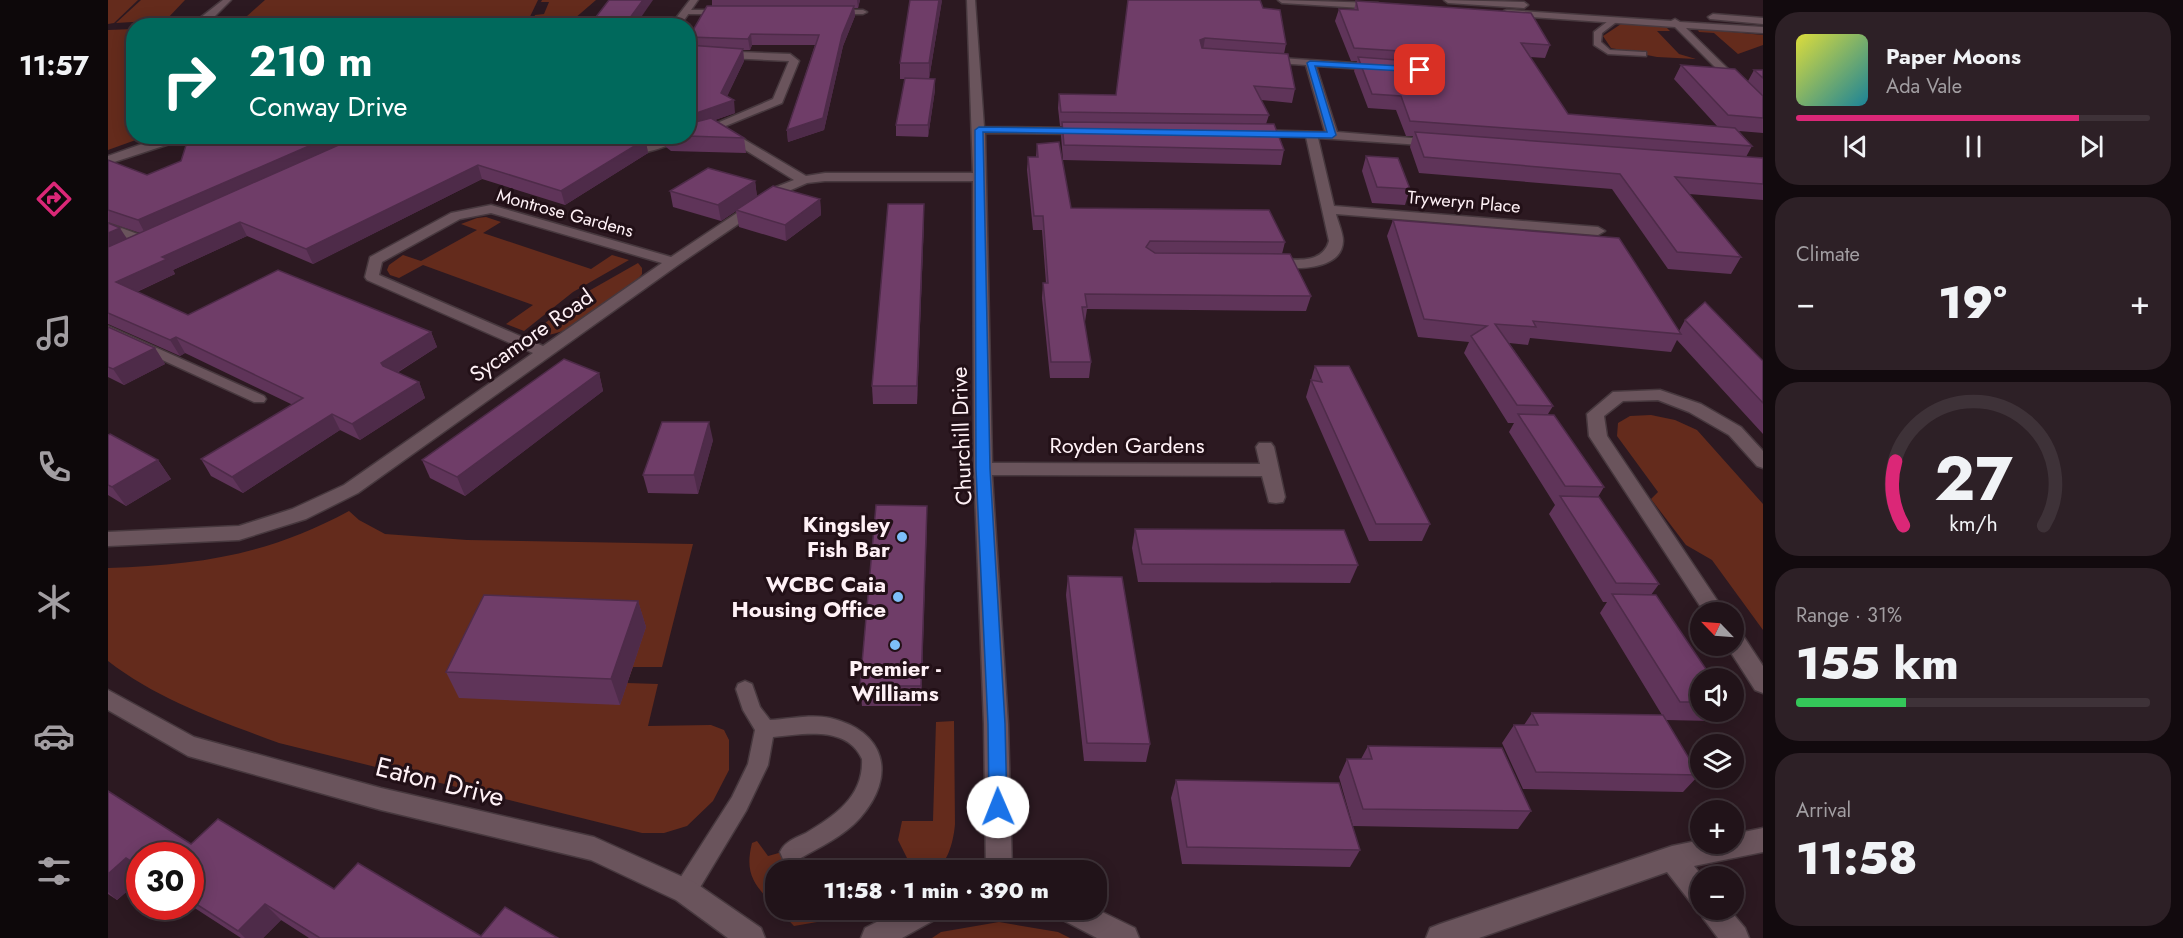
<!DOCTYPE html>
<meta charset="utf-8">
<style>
:root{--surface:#211319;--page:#2d2026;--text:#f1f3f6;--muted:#a29ea2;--line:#3e3238;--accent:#db2777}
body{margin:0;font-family:Jost,sans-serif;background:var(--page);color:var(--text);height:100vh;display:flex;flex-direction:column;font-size:22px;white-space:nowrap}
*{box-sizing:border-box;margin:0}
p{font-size:20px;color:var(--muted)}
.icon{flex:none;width:33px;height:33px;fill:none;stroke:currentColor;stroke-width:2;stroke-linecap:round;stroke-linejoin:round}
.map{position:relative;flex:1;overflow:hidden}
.drawer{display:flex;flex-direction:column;gap:12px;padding:12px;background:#120a0e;width:420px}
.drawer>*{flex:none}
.banner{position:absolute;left:18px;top:18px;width:570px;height:126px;border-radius:24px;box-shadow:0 3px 15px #0003,0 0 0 2px var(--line);background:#00695c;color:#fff;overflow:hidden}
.needle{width:39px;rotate:295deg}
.controls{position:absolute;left:1582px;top:602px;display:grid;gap:12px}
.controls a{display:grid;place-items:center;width:54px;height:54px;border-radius:50%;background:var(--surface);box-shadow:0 3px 15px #0003,0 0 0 2px var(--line);font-size:30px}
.speed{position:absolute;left:18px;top:842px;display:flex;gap:12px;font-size:30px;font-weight:700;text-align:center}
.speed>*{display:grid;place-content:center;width:78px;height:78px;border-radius:50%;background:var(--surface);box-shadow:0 3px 15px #0003,0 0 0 2px var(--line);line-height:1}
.speed .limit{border:9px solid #d22;background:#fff;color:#111}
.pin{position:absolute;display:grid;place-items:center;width:51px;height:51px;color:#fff;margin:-26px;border-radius:12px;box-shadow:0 3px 9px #0006}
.me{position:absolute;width:66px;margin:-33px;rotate:359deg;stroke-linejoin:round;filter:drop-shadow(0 0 4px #0008)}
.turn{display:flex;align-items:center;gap:21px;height:126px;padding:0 24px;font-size:27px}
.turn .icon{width:78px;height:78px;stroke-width:2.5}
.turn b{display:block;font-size:42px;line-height:51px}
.big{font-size:45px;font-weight:800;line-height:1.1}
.drawer .card{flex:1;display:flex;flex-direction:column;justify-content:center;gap:9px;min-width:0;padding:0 21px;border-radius:24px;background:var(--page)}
.drawer .dial{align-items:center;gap:0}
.dial svg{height:156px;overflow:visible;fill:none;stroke:var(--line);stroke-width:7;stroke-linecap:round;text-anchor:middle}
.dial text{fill:var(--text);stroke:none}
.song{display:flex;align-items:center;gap:18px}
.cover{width:72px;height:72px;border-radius:9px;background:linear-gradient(135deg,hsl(60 70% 55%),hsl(190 70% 35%))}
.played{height:6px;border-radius:3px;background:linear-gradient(90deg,var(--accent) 80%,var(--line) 80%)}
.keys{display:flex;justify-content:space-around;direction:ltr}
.heat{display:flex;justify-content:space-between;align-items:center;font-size:33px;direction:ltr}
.charge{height:9px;border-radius:4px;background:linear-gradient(90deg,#34c759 31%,var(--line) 0)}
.trip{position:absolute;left:657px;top:860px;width:342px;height:60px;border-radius:24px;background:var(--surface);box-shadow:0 3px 15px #0003,0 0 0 2px var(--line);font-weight:800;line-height:60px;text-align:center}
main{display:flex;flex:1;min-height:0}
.tabs{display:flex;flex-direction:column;width:108px;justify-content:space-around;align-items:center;background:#0d080a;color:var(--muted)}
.tabs .icon{width:42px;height:42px}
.tabs .active{color:var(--accent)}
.tabs b{font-size:27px;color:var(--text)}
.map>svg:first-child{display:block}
.green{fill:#642b1c}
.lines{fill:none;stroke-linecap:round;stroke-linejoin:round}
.service-casing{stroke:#47383e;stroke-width:3}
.minor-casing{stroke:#47383e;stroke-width:3}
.tertiary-casing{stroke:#47383e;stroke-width:3}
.service{fill:#6a545c;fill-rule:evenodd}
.minor{fill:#6a545c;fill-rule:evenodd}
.tertiary{fill:#6a545c;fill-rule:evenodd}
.wall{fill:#5f3459}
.shaded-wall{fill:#4e2b49}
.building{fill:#6f3d68;stroke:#4e2b49;stroke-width:1.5}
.route{fill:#1a73e8;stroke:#114b97;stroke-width:1.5}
.poi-dot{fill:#7dbef9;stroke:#221017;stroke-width:2}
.labels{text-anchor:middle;stroke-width:6;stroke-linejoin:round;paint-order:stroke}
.far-street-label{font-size:18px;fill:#fff1f6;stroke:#221017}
.street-label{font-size:22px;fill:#fff1f6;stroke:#221017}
.poi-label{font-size:22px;font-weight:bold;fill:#fff1f6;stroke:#221017;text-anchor:end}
.near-street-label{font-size:27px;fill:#fff1f6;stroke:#221017}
</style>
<main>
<nav class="tabs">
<b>11:57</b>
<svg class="icon active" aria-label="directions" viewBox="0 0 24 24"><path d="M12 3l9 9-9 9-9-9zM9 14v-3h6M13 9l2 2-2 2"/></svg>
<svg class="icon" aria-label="music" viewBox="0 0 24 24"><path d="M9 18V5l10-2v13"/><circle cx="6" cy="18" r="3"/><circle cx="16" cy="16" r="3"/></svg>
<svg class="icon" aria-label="phone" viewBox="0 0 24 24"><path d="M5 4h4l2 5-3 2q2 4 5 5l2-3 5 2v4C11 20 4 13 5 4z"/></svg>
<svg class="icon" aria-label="climate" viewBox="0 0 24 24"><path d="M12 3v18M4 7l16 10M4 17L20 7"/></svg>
<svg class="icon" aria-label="car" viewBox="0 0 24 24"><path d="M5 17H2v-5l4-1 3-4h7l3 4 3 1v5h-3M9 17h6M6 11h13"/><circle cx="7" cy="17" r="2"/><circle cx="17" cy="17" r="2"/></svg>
<svg class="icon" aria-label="filters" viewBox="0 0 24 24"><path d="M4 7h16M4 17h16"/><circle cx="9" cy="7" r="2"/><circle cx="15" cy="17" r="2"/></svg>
</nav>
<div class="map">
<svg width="1655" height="938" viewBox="0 0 1655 938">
<rect width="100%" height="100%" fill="#2c1921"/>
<g class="green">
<path d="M0,0h30l-24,23 -6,1z"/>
<path d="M33,0h44l-19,20 -50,3z"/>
<path d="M157,0h273l-12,25h-289z"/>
<path d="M434,0h54l-29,25h-36l4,-10 9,-1 5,-12h-8z"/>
<path d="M1513,24l44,2 5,5h-13l22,23 17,5 -39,-2 -46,-9 -8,-12z"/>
<path d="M25,29l1,107 10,1 -36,13v-120z"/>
<path d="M1593,29l62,6v10l-25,9 -24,-21 -15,-1 -1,-2z"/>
<path d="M378,217l15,5 -18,11 108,36 21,-14 17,5 -56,32 -49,39 -18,-7 27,-19 -110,-40 -24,13 -9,-3 -3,-5 2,-5 14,-10 18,6 56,-31 -16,-6 16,-6z"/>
<path d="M530,263l4,5v6l-5,6 -69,49c-13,5 -23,8 -37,5l49,-38z"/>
<path d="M1543,415l24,5 22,10 66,74v126l-51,-70 -26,-15 -35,-46 7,-7 -41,-56 1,-13 12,-7z"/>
<path d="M241,511l10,9 26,14 82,6 226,4 -31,123h-29l-6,16 31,1 -10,42 63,-1 13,5 5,10v30l-16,31 -26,25 -23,7h-22l-363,-90c-59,-22 -121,-43 -171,-82v-93c91,-3 160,-13 241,-57z"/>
<path d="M846,721l1,103c-1,13 -6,41 -22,46 -12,3 -30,0 -43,0l19,-8 -11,-22 4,-19h31l3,-99z"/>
<path d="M649,841l11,15 18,-5 -5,19h-5l-1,37c-20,-22 -31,-32 -23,-64z"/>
<path d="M670,909h75l-36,13 -23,4z"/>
<path d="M891,922l59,10 12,6h-138l9,-6z"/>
</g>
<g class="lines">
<g class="service-casing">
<g id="service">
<path d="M115,0h8l-18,18 -13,4v-4z"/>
<path d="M576,10h38l4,2 -4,2h-35l-4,-2z"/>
<path d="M725,10h30l4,2 -4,2h-27l-4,-2z"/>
<path d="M1504,18l7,2 -17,13 -1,9 9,8 33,2h3v4l-38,-2 -14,-9v-13z"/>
<path d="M565,136h15c-10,7 -53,23 -63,16z"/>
<path d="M0,326l156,70 2,3 -2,3h-10l-146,-67z"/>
<path d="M637,681l7,3 8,23 10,13c19,-1 41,-6 60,-2 56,13 67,58 30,100 -16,18 -40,29 -61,41l-8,3 -8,-3 -3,-7c5,-11 16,-14 26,-19 29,-17 58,-37 56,-74 -15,-34 -59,-25 -89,-22l-5,28 -22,46 -53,88 -8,3 -8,-3 -3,-8 3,-8 55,-86 16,-33 7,-34 -12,-20 -7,-21 2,-5z"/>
</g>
</g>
<g class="minor-casing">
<g id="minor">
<path d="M859,0h8l9,127 101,1 6,3 -6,3 -100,-1 7,330 268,1 -4,-17 3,-4h12l3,4 11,50 -2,5 -7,1 -7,-1 -7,-26 -270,-1 16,249 4,146h-26l-2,-146 -10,-255 -1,-288h-148l-18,2 -23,10 -106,72 -320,228 -52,26 -67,21 -131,6v-14l131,-6 53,-17 52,-24 189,-132 -166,-73 -2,-3 5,-20 81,-44 40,-8 180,52 105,-70 18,-7 -86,-53 65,-28 16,-38 -101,-5v-6l102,4 9,7 -17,42 -59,24 83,49 19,-3h148zM383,213l171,50 -119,83 -164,-71 3,-13 78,-43z"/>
<path d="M1170,0l100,3 4,3 -4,3 -96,-6z"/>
<path d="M1336,0l80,2 4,3 -4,3 -76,-5z"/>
<path d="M1399,10l164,11 4,-2 5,3 83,5v6l-77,-5 77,75v9l-4,-1 -84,-84 -171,-12v-4z"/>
<path d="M1158,57l117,8v4l-4,1 -63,-4 21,66 99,8 6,3 -6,3 -118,-8 16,68 264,21 7,4 -7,4 -262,-21c2,8 7,19 7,27 -1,32 -56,29 -77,24l-2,-3 2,-3 5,-1c21,1 51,8 58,-17l-23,-104 -52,-1 -6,-3 6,-3 71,2 -19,-67 -44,-3 -1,-2z"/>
<path d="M64,136h22l-86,28v-8l34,-12z"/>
<path d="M0,223l43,16 2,3 -7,4 -38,-14z"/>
<path d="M1552,390l41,14 40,23 22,24v17l-6,-2 -28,-31 -40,-23 -31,-12 -35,1 -19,15 3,20 118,176h-21l-115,-176 -2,-22 26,-22z"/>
<path d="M1626,632l8,2 21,32v27l-8,-3 -29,-45h8z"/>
<path d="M0,690l86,47 187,51 213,49 100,45 67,46 4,10h-37l-52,-38 -85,-40 -210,-50 -193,-54 -80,-46z"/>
<path d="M1655,828v24l-69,14 8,10 -1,33h28l16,19 4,10h-31l-15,-20 -4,-11 -7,-3 -25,-32 -188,66h-53l4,-10 10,-4 232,-78 29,-6v3h33v-9z"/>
<path d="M794,909h40l-4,9 -36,20h-41l4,-10z"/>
<path d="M947,909h41l39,19 4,10h-42l-38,-20z"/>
</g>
</g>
<g class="tertiary-casing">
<g id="tertiary">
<path d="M582,0h8l-18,26h-10z"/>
<path d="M1605,14l50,4v6l-53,-5 -2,-2z"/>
</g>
</g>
<use href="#service" class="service"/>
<use href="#minor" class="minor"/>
<use href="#tertiary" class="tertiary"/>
</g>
<g class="wall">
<path d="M604,0h148l-2,8h-4l1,8 -12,30 -19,84 -36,12 -1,-12 28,-85h-63l-2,5h-7l1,11 -17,35 8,17 -20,7 29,18 2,15 -75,-2 -5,-4 -2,-10 -18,5 2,11 -83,52 -83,-26 -169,85 -66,-28 -74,34 2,4 -38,18 51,23 243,17 6,15 -40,26 22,9 6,16 -65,42 -20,-10 -97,63 -32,-17 -10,-17 92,-54 -108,-52 -5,3 -72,-32v-101l19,15 13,-5 -32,-11v-62l39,15 212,-39h329v-91h3l-2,-8 23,-31z"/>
<path d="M834,0l-13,79 6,11 -7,47 -32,-1v-11l9,-46h-5v-16z"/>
<path d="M1020,0l135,8 23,36 -2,10 11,35 -3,14 -31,-3 8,15 -3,9 18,26 -3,15 -218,-5 -2,-24 1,-10h-2l-2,-18 1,-14 57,1z"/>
<path d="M1248,1l194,44 -5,13 -15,-1 38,57 149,12 -43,-47 7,-14 67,16 6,-11h9v63l-24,-2 13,15 -6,11 17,1v42l-74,-6 52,63 -10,17 -63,-5 -56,-80 -193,-16 -9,-26 3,-11h-7l-10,-26 -28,-2 -14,-37 3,-10h-6l-16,-40 4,-12 15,1z"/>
<path d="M929,144l34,64 214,34 -3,12 29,42 -5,15 -219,-2 -2,13h-1l7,40 -2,16h-39l-8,-80 1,-15h3l-4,-53h-9l-6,-60 1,-13h8z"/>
<path d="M1258,156l44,33 -5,16 -33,-2 -10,-32z"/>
<path d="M647,181l2,16 63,2 1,16 -35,26 -47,-14 -3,-16 -15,10 -48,-14 -3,-16z"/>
<path d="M816,220l-7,184h-44l-1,-18z"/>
<path d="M1285,220l286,111 6,-11 78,41v73l-86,-94 -6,12 -141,-14 -2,7 -19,-2 44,63 -5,8 56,73 -6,10 61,87 -8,11 50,83v33h20l-9,10 -46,-1 33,55 -16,17 -160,-3 -21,-46 12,-18h10l8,-12 130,2 -62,-102 7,-11h-4l-54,-88 6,-9 -46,-73 5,-9h-6l-44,-70 5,-11 -51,-5 -31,-101z"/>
<path d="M0,327l47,21 10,16 -41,21 -16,-8z"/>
<path d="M1207,366l115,158 -8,17h-53l-63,-144z"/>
<path d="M491,373l4,18 -138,105 -35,-18 -8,-18z"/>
<path d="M0,435l50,25 13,19 -45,27 -18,-11z"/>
<path d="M605,440l-15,54 -50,-1 -5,-18z"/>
<path d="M819,506l-6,200h-59l-2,-20z"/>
<path d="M1027,529l223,36 -8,18 -212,-1 -6,-34z"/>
<path d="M960,576l82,168 -4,18 -62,-1 -18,-166z"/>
<path d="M530,601l8,26 -26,78 -161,-7 -13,-26z"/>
<path d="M1260,746l163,65 -13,18 -165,-3 -14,-49 8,-18h14z"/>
<path d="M1068,780l184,70 -10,17 -168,-3 -11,-66z"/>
<path d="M0,791l83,53 290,92 77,2h-249l-28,-18 -18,18h-22l-51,-33v-50h-50v25l-23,20 -9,-6z"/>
</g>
<g class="shaded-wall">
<path d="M535,0h10l-18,26h-11z"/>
<path d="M749,0h3l-2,8z"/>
<path d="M831,0h3l-13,79v-16z"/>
<path d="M746,6l1,10 -12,30 -19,84 -36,12 -1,-12 55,-95z"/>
<path d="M643,34l1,11 -2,5 -2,-11z"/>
<path d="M1097,38l-2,13 -3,-11z"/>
<path d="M635,49l1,12 -20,42 10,-3 1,13 -47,16v-13l33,-23z"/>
<path d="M827,79v11l-7,47v-12z"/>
<path d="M224,136h25l2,4 -213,95 -8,-15z"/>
<path d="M523,136h33l-18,6 2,11 -83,52 -4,-14 72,-44z"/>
<path d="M370,165l4,14 -169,85 -7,-15z"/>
<path d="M647,181l2,16 -36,24 -3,-16z"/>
<path d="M712,199l1,16 -35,26 -1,-16z"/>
<path d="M816,204v16l-7,184v-18z"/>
<path d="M132,222l7,14 -74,34 2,4 -50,23 -9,-15 46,-25z"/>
<path d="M12,228l9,14 -21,10v-19z"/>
<path d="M323,332l6,15 -49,31 -7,-15z"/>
<path d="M68,337l9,16 -5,3 -10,-16z"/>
<path d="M47,348l10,16 -41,21 -11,-16z"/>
<path d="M491,373l4,18 -138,105 -8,-19z"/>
<path d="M311,382l6,16 -65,42 -8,-16z"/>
<path d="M224,414l8,16 -97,63 -11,-16z"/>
<path d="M601,422l4,18 -15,54 -4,-19z"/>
<path d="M50,460l13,19 -45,27 -14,-19z"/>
<path d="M819,506v20l-6,180v-20z"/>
<path d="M530,601l8,26 -26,78 -9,-26z"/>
<path d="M18,858l14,13v9l-23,20 -9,-8v-18z"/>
<path d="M157,904l16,16 -18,18h-18l-7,-7z"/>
</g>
<g class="building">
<path d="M501,0h34l-19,26h-35z"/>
<path d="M802,0h29l-10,63h-29z"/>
<path d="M1020,0h132l3,8 17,2 6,34 -81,-6 -5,2 2,8 86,6 7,35 -41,-3 15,29 -208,-3 -2,-18 57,1z"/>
<path d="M1248,1l175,12 19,32 -29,-2 47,71 167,14 17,18 -342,-25 -9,-25 -29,-2 -14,-37 66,5 6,-2v-7l-76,-5 -15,-39 19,1z"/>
<path d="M599,6h147l-12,29 -19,83 -36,12 32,-95 -68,-1 -3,5 -59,-2z"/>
<path d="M580,45l55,4 -22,44 13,7 -46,16z"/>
<path d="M1573,65l54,4 28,27v22l-35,-3z"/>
<path d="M1646,70h9v8z"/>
<path d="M797,78l30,1 -7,46h-32z"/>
<path d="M603,118l33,20 -56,-2v-12z"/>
<path d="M954,122l212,2 10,26 -220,-5z"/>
<path d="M1307,132l348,26v26l-88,-7 66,80 -64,-5 -57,-78 -196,-17z"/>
<path d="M81,136h143l-194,84 -30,-10v-50l39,15 34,-14z"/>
<path d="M251,136h244l27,8 16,-5 -85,52 -83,-26 -172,84 -66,-27 -78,35 5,2 -51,23 72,33 90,-45 153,62 -50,31 2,3 36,16 -67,42 -20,-10 -100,63 -31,-18 102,-61 -127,-61 -6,3 -62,-27v-66z"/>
<path d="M951,142l12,66 198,2 16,32 -135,-1 -4,6 9,6 135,1 21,42 -226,-2 2,13h-5l9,55h-40l-8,-79h5l-5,-67h-9l-6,-59h10l-1,-13z"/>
<path d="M1258,156l32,2 12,31 -33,-2z"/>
<path d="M600,168l47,13 -37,24 -48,-14z"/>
<path d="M665,186l47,13 -35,26 -49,-15z"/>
<path d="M780,204h36l-7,182h-45z"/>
<path d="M1285,220l226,18 62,96 -148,-13 3,6 -41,-3 58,82 -36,-1 -46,-69 16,-10 -63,-7z"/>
<path d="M0,223l12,5 -12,5z"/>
<path d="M1597,302l58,59v42l-78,-83z"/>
<path d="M0,327l47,21 -42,21 -5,-2z"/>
<path d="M456,359l35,14 -142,104 -35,-17z"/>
<path d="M1207,366h34l81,158h-54l-65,-144 11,2z"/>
<path d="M1410,414l36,1 50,72 -39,-1z"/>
<path d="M554,422h47l-15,53h-51z"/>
<path d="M2,434l48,26 -46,27 -4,-2v-50z"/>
<path d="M1452,496l39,1 60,87 -43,-1z"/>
<path d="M768,505l51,1 -6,180h-61z"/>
<path d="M1027,529l209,1 14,35 -216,-1z"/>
<path d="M960,576l54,1 28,167 -63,-1z"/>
<path d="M1504,594l44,1 56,83h-11v24h-21z"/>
<path d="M376,595l154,6 -27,78 -165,-7z"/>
<path d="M1424,713l131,2 36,60 -163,-3 -22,-47h24z"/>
<path d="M1260,746l134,2 29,63 -168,-2 -16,-50h25z"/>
<path d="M1068,780l163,3 21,67 -173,-3z"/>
<path d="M0,791l83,53 27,-25 116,70 24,-26 123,73 24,-29 53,31h-238l-55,-34 -27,27 -48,-31v-45h-50v12l-14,-9 -18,16z"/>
</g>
<path class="route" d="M1202,61l110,6 4,3 -4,2 -105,-6 21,69 -4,3 -349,-6 7,337 15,255 2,83 -2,7 -7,2 -7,-2 -2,-7 -1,-83 -12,-255 -1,-339 4,-3 348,5 -20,-69z"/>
<g class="poi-dot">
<circle cx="794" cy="537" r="6"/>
<circle cx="790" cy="597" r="6"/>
<circle cx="787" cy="645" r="6"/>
</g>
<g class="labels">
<g class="far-street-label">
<text transform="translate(1356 202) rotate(5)" y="6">Tryweryn Place</text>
<text transform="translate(457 213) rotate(15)" y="6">Montrose Gardens</text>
</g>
<g class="street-label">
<text transform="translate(423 335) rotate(-35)" y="8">Sycamore Road</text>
<text transform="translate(853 436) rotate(-92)" y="8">Churchill Drive</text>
<text x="1019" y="453">Royden Gardens</text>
</g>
<g class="poi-label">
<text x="782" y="532">Kingsley<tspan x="782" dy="25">Fish Bar</tspan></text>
<text x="778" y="592">WCBC Caia<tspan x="778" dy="25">Housing Office</tspan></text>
<text x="787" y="676" text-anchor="middle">Premier -<tspan x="787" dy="25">Williams</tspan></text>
</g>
<g class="near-street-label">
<text transform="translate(332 782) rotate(14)" y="9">Eaton Drive</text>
</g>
</g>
</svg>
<div class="controls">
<a><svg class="needle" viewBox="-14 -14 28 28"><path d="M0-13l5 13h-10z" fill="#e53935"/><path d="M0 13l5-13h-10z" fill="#a29ea2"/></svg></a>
<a><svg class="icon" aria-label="sound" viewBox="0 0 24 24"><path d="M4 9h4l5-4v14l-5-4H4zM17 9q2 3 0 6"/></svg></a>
<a><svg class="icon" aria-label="layers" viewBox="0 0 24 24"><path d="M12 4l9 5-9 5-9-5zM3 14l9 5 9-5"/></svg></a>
<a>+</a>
<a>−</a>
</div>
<div class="speed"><div class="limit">30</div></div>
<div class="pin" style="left:1312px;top:70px;background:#d93025"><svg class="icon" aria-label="arrive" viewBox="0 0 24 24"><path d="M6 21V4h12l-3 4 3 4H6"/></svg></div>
<svg class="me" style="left:890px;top:807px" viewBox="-20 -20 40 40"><circle r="19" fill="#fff"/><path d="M0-13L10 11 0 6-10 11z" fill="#1a73e8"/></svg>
<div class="trip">11:58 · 1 min · 390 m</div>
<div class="banner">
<div class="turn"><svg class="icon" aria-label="right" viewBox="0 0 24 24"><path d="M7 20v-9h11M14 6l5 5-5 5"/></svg><div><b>210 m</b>Conway Drive</div></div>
</div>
</div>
<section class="drawer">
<div class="card">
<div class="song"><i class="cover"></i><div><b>Paper Moons</b><p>Ada Vale</p></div></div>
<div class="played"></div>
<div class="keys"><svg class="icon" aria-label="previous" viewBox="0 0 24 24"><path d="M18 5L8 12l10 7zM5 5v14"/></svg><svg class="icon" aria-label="pause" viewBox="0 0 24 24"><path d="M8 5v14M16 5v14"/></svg><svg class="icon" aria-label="next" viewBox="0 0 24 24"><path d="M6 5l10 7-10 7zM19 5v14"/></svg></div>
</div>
<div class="card"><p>Climate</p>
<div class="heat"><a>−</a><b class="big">19°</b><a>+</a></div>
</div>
<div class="card dial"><svg viewBox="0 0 100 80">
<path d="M14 69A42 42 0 1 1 86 69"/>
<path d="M14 69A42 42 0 0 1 10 36" stroke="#db2777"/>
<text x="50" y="56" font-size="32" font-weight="700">27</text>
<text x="50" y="72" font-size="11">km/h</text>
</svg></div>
<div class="card"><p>Range · 31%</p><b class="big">155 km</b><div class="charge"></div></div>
<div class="card"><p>Arrival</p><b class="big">11:58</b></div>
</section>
</main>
